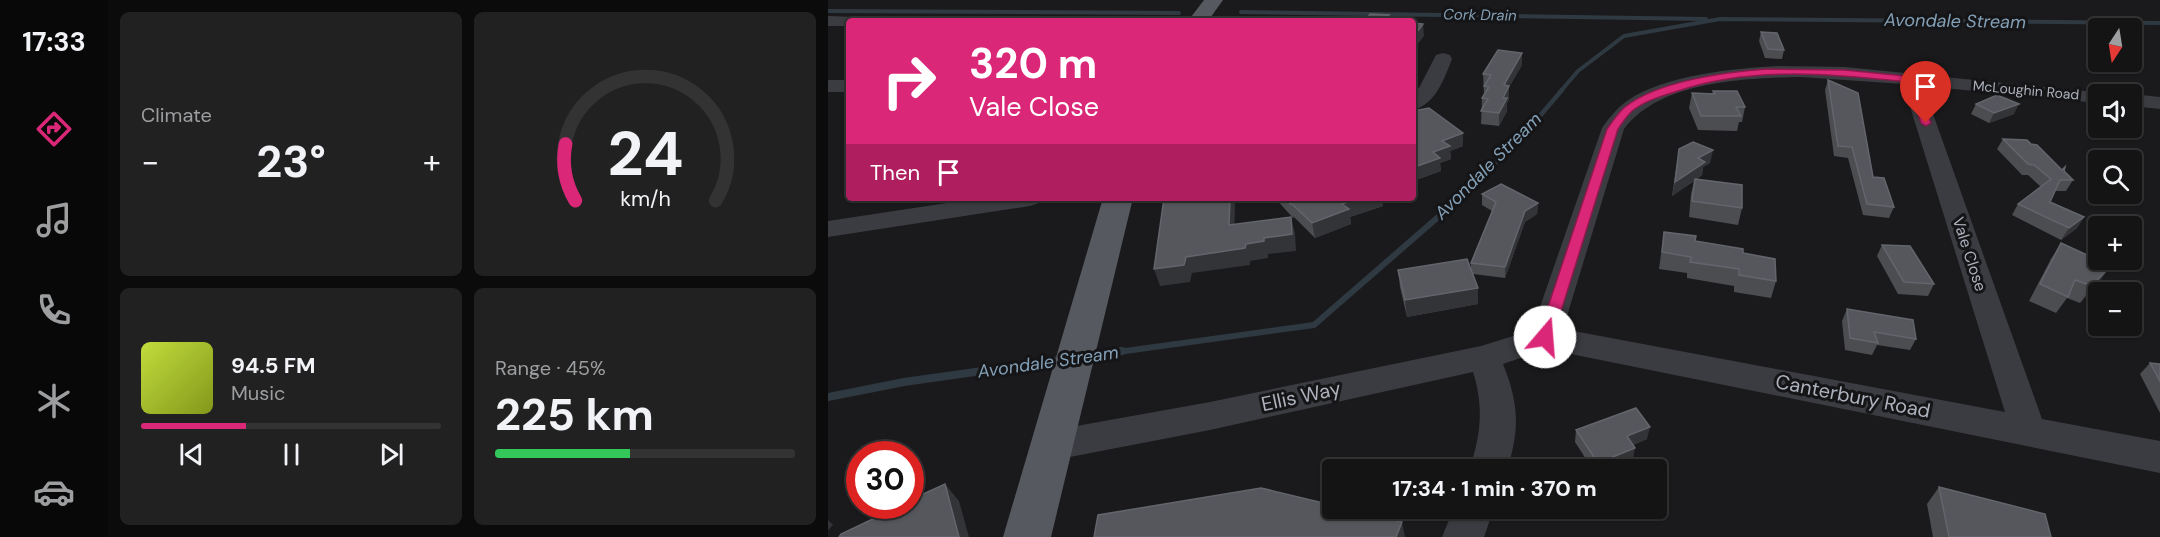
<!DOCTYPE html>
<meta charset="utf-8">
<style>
:root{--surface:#141415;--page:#212122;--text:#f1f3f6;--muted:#9d9ea0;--line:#333334;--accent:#db2777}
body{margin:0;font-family:"DM Sans",sans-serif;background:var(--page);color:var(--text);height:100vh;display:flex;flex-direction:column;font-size:22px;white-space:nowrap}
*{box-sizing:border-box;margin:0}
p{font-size:20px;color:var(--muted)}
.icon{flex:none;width:33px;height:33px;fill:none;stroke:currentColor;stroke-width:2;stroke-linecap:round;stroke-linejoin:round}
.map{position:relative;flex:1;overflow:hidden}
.panel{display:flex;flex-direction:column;gap:12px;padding:12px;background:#0b0b0c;width:720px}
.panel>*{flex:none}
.banner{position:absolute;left:18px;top:18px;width:570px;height:183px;border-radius:6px;box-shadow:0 2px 4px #0004,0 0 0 2px var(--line);background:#db2777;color:#fff;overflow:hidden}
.needle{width:39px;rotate:192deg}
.tools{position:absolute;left:1260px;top:18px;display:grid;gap:12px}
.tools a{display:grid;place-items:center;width:54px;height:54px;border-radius:6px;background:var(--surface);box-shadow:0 2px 4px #0004,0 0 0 2px var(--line);font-size:30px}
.speed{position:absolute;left:18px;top:441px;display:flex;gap:12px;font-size:30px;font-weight:700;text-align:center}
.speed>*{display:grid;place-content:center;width:78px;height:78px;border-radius:50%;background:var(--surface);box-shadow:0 2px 4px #0004,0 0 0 2px var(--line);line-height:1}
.speed .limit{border:9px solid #d22;background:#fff;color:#111}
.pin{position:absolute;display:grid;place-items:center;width:51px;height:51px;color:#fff;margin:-62px -26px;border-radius:50% 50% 50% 0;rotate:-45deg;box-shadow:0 0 6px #0007}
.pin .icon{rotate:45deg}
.me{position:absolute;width:66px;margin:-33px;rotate:18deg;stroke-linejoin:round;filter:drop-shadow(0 0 4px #0008)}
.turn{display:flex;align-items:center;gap:21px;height:126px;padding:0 24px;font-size:27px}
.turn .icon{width:78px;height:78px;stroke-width:2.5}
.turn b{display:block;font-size:42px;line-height:51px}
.then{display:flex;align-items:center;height:57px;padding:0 24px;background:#0003;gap:12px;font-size:22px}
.big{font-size:45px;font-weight:700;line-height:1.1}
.panel .tile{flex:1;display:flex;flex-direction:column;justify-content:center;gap:9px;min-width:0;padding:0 21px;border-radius:9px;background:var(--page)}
.panel .dial{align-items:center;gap:0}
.dial svg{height:156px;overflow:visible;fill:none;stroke:var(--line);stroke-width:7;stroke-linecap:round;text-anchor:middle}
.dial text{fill:var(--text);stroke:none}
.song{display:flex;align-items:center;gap:18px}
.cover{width:72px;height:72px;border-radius:9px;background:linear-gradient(135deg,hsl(70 70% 55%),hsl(70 70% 35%))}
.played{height:6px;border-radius:3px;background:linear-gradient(90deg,var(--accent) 35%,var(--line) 35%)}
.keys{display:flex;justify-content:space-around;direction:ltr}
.heat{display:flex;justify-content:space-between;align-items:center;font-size:33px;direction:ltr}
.charge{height:9px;border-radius:4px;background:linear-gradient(90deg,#34c759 45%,var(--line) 0)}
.panel .tiles{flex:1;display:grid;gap:12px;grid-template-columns:repeat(2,1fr)}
.trip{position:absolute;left:494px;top:459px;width:345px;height:60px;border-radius:6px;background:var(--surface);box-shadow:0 2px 4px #0004,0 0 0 2px var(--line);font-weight:700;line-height:60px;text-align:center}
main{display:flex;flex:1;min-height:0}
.tab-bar{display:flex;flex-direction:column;width:108px;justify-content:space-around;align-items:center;background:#080808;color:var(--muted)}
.tab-bar .icon{width:42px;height:42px}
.tab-bar .active{color:var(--accent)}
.tab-bar b{font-size:27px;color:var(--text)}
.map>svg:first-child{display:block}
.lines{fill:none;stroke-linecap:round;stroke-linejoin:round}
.stream-far3{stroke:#2f3941;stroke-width:4}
.stream-far2{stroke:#2f3941;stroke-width:4.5}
.stream-far1{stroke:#2f3941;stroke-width:6}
.stream{stroke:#2f3941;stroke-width:8}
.minor{fill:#3b3c41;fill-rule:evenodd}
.major{fill:#575961;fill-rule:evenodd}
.wall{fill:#4b4d51}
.shaded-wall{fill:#333437}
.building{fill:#56575d;stroke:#63656c;stroke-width:1.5}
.route{fill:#db2777;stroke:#8e194d;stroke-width:1.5}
.labels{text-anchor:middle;stroke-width:6;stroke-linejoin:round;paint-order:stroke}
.far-street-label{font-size:14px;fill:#acb1bc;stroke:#151517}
.far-water-label{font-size:15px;font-style:italic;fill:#83a0b7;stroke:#151517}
.street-label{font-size:16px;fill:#acb1bc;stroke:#151517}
.water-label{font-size:18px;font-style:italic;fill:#83a0b7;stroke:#151517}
.near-street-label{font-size:20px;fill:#acb1bc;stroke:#151517}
</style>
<main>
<nav class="tab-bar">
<b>17:33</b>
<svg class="icon active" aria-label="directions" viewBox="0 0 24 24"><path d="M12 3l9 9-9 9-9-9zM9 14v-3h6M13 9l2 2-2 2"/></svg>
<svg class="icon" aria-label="music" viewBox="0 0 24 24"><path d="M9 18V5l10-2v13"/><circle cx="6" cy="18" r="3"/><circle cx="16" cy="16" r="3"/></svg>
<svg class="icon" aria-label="phone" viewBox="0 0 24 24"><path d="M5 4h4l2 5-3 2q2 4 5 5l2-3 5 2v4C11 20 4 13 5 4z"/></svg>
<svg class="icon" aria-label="climate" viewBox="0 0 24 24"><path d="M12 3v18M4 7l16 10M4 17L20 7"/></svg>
<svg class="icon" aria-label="car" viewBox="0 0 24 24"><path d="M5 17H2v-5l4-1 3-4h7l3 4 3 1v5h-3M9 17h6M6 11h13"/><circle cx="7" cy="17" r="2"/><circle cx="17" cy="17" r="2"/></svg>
</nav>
<section class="panel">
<div class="tiles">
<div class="tile"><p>Climate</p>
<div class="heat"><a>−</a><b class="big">23°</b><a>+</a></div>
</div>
<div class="tile dial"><svg viewBox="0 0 100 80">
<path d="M14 69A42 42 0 1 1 86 69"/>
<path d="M14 69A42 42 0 0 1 9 40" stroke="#db2777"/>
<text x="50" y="56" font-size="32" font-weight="700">24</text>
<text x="50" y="72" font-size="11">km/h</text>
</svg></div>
<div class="tile">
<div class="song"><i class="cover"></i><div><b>94.5 FM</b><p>Music</p></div></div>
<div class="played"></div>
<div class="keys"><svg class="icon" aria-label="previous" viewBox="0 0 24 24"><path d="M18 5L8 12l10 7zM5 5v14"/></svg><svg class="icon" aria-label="pause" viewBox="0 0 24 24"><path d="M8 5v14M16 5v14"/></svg><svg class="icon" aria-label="next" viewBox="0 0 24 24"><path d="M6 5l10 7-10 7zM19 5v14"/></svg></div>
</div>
<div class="tile"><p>Range · 45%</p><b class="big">225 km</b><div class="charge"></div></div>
</div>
</section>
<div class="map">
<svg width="1332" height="537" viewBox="0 0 1332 537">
<rect width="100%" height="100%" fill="#1a1a1c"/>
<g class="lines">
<g class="stream-far3">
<path d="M0,11l351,2"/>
<path d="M413,12l465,7"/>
<path d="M732,92l18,-21 46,-35 96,-17 440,4"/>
</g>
<path class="stream-far2" d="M622,207l71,-69 41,-48"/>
<path class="stream-far1" d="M283,353l203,-28 138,-120"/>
<g class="stream">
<path d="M261,356l33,-5"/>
<path d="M0,397l76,-15 157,-22"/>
</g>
<g class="minor">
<path d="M0,16l27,1 2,4h-8v5h-21z"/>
<path d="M615,53l7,2 2,4c-8,20 -16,45 -39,51v-17l6,-5 17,-33z"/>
<path d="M951,66l66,1 260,26 2,1h-9v9l-175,-17 119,333 118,22v32l-614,-124 -43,15c16,40 17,65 4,106h-38c12,-35 15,-63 4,-98l-263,58 -156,30 -13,-4 -5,-11 5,-11 13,-4 156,-28 271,-56 51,-16 70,-202c7,-10 15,-20 25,-27 37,-26 109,-33 152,-35zM973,77l102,7 102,328 -442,-83 61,-200c36,-48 122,-51 177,-52z"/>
<rect x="0" y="80" width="21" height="12"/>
<path d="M1301,94h3l28,3v12l-28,-3v-12z"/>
<path d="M152,198h63l-4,5 -9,3 -202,31v-16z"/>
<path d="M626,508h40l-10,29h-42z"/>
</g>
<g class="major">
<path d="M376,0h19l-15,21h-20z"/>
<path d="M275,198h30l-82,339h-48z"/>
</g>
</g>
<g class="wall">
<path d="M933,32l23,18 -2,9 -17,-1 -6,-17z"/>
<path d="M694,53v12l-13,22v12l-2,4v8l-8,15 -18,-2 1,-26 2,-4 -1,-20z"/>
<path d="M1000,80l45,97 21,30 -5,11 -26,-3 -15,-57 -14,-2 -9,-66z"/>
<path d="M885,91l32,16 -3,15h-3l-2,9 -39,-1 -9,-22 3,-15 20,1z"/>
<path d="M1148,104l38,10 -25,9 -18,-9z"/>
<path d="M585,111l50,22v13l-13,5 1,8 -11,4 1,8 -25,9 -3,-2z"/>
<path d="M1175,139l61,32 9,9 -7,11h-11l-5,11 34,15 -7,11 -16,12 -49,-25 6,-11 23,-17 -13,-12h-6l-25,-26z"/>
<path d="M851,149l31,14 -7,4 -1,8 -5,4 45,29 -4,17 -49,-8 2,-23 3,-13 -22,15z"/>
<path d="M654,194l56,9 -1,11 -12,8 -20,56 -32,-4 5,30 -71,13 -7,-30 -2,-17 73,-1v-6l21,-52 -10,-6z"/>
<path d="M447,198h107l1,8 -33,11 1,7 -36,14 -22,-22 1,3z"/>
<path d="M836,232l31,9 48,12 33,28 -5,17 -37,-6v-6l-47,-8v-5l-28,-4z"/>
<path d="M1233,243l50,22 -12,17 -19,21 -13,-5 -11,15 -27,-12 22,-42z"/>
<path d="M1054,245l52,39 -6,12 -30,-2 -21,-38z"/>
<path d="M1019,309l69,30 -6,11 -33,-5 -5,10 -27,-5 -3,-29z"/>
<path d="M1322,363l10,1v49l-20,-39z"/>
<path d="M748,430l71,9 -14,6v14l-25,11h-15l-18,-28z"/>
<path d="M1111,487l112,50h-118l-6,-33z"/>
</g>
<g class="shaded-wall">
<path d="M588,21v12l7,-9 1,12 -11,14v-13l1,-14z"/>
<path d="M694,53v12l-13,22v12l-2,4v8l-8,15v-13l5,-28z"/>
<path d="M1191,104l-5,10 -25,9 5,-10z"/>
<path d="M635,133v13l-13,5 1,8 -11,4 1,8 -25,9 -1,-13 18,-15 9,-11z"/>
<path d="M885,150l-3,13 -7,4 -1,8 -30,21 3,-14 23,-24z"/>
<path d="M402,198h3l2,6 -1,37 -5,-16z"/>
<path d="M532,198h22l1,8 -33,11 1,7 -36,14 -3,-15 30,-19z"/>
<path d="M710,203l-1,11 -12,8 -20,56v-11l20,-56z"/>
<path d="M463,217l4,16 1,18 -28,3v4l-18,3v4l-58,8 -2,9 -30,4 -6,-17 32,-12 78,-19z"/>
<path d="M1256,217l-7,11 -16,12 8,-12z"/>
<path d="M1283,265l-12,17 -19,21 12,-17z"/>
<path d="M650,288v16l-71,13 -2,-17z"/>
<path d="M822,427l-3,12 -22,9 2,-12z"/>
<path d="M807,448l-2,11 -25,11h-11l1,-7z"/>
<path d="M117,484l14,17 10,36h-10z"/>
<path d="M0,520l5,5 -5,5z"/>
<path d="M574,522l3,15h-9z"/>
</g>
<g class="building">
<path d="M542,14l19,1 -2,2 16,1 -1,2 14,1 -2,2 9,1 -10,13v-16h-47z"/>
<path d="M933,32l16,1 7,17 -16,-1z"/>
<path d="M670,50l24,3 -18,32 5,1 -6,12h4l-8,15 -18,-2 7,-12 -6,-1 7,-11 -5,-1 7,-11 -8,-1z"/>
<path d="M1000,80l30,13 15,84 11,1 10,29 -27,-3 -15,-57 -14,-1z"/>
<path d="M885,91h24l8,16h-9l5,9h-40l-9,-23 23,1z"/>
<path d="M1169,95l22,9 -25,9 -18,-9z"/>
<path d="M601,108l34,25 -21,8 8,5 -17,6 7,6 -25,9 -2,-2v-54z"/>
<path d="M1175,139l24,1 4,4 6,1 25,25 3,-3 -1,4 9,9h-13l-10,22 34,15 -15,11 -51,-24 33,-25 -17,-14 -6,-1z"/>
<path d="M865,142l20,8 -15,8 7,4 -30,20 4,-33z"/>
<path d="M867,179l47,6v23l-50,-7z"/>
<path d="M673,184l37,19 -13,8 -20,56 -34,-4 25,-61 -14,-8z"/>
<path d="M336,198h66l-1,27 62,-8 1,17 -28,4v3l-18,3 -1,4 -59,9 -2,8 -30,4z"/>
<path d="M457,198h75l-18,6 7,5 -37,14 -22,-21v2z"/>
<path d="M836,232l32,4 -1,5 48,8v4l32,6 1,22 -37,-6v-6l-49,-7 1,-5 -29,-5z"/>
<path d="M1233,243l37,17 13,5 -19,21 -17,-6 -7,17 -28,-13z"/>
<path d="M1054,245l28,1 24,38 -30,-2z"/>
<path d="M639,259l11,29 -73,12 -7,-30z"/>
<path d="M1019,309l66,11 3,19 -42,-7 4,11 -28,-5z"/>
<path d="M1322,363l10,1v17z"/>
<path d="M808,408l14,19 -23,9 8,12 -37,15 -22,-33z"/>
<path d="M117,484l14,53h-120l2,-3 59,-28h10v-6z"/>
<path d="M1111,487l106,27 6,23h-102z"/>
<path d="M433,488l71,17v3h14l56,14 -6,15h-302l4,-22z"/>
</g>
<path class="route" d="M939,69l78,1 70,7 16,46 -5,3 -5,-3 -14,-41c-76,-8 -155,-16 -229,9 -16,5 -32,9 -46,20 -5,5 -10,12 -14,18l-65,208 -2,4h-11l-2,-4 69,-208c5,-7 11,-16 18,-22 33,-26 100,-35 142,-38z"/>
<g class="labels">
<g class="far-street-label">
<text transform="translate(1198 90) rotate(5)" y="5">McLoughin Road</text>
</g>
<g class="far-water-label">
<text transform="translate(652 15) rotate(1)" y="5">Cork Drain</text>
</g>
<g class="street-label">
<text transform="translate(1142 254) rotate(72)" y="6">Vale Close</text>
</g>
<g class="water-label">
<text transform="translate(1127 21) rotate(1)" y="6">Avondale Stream</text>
<text transform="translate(660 166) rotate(-45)" y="6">Avondale Stream</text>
<text transform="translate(220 362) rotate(-8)" y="6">Avondale Stream</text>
</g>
<g class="near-street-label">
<text transform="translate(473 396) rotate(-12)" y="7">Ellis Way</text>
<text transform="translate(1025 396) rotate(11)" y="7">Canterbury Road</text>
</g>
</g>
</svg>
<div class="tools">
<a><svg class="needle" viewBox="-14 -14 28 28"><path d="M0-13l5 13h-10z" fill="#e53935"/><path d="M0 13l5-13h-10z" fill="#9d9ea0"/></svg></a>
<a><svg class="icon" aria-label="sound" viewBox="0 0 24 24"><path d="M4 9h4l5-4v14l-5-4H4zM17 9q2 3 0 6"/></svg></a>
<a><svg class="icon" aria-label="search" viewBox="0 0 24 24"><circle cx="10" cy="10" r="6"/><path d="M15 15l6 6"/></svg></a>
<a>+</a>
<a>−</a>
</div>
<div class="speed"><div class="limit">30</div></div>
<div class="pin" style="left:1098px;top:123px;background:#d93025"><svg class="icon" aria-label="arrive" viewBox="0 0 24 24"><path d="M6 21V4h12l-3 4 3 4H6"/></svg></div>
<svg class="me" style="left:717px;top:337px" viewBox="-20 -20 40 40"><circle r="19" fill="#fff"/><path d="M0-13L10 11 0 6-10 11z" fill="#db2777"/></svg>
<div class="trip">17:34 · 1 min · 370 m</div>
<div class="banner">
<div class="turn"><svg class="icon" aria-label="right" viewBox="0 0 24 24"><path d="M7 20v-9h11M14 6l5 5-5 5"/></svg><div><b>320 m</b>Vale Close</div></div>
<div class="then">Then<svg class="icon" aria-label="arrive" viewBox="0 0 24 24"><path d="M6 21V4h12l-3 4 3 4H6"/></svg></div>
</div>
</div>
</main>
